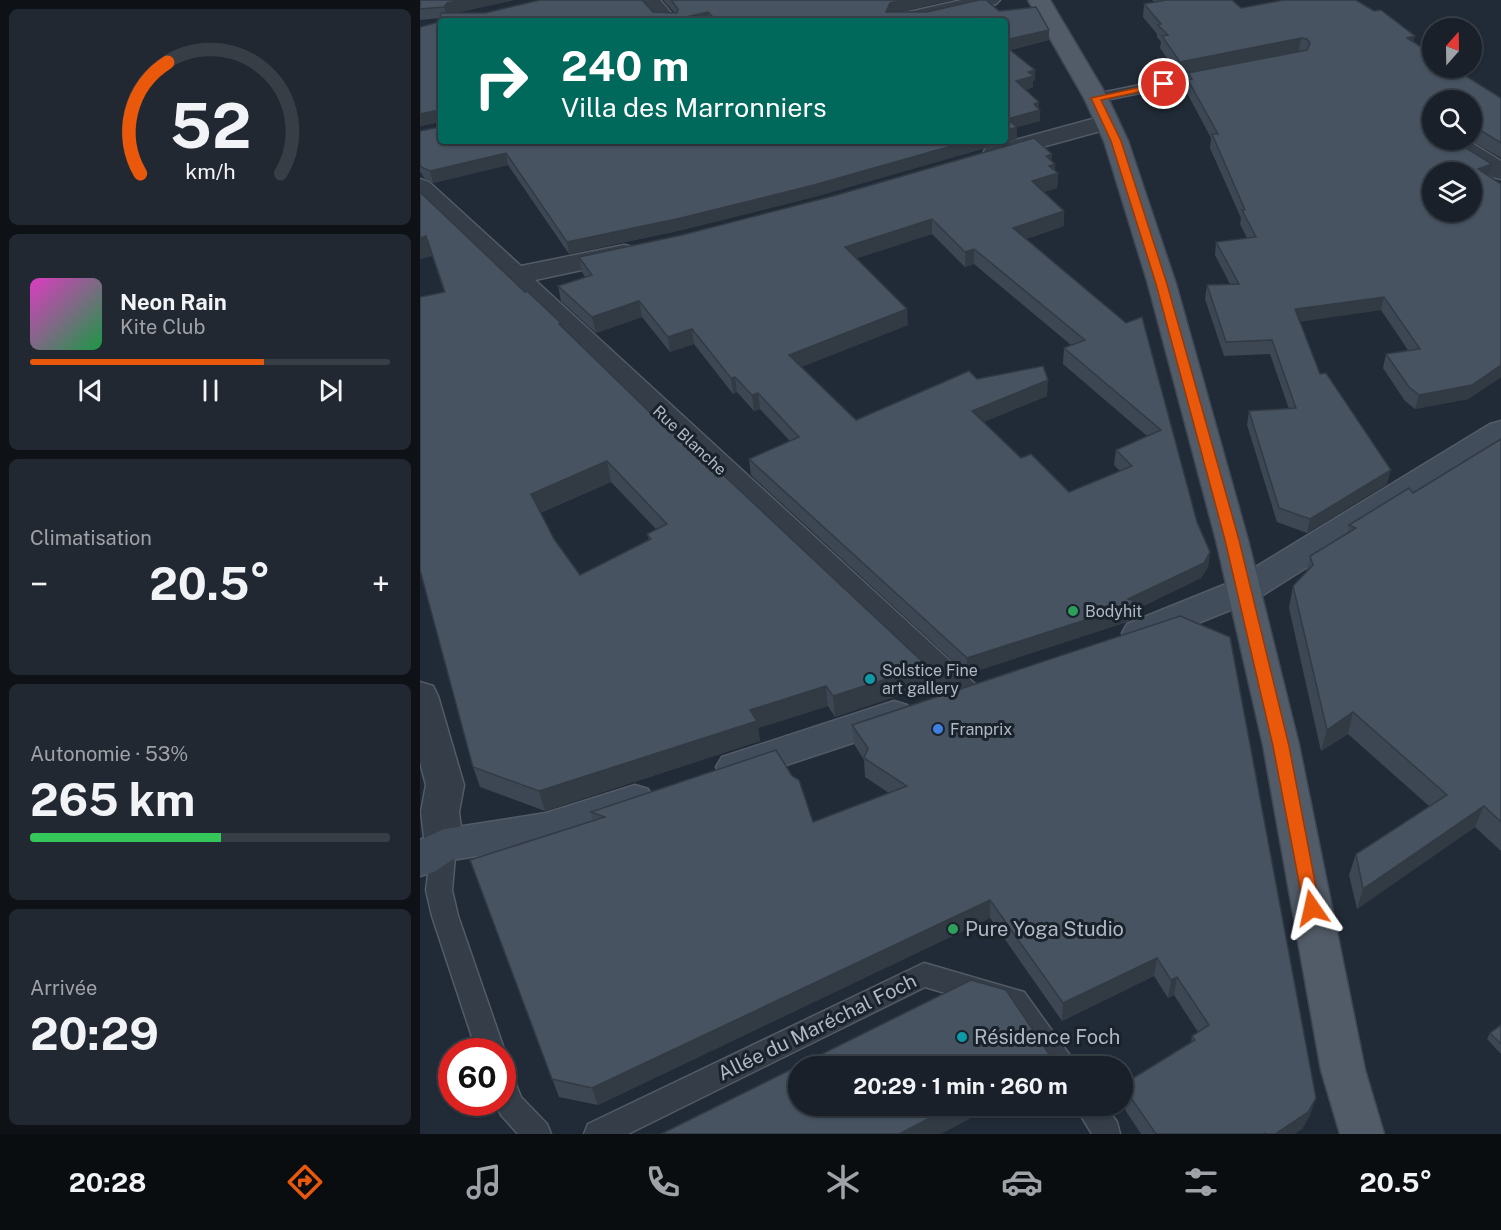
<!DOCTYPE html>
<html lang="fr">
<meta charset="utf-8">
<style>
:root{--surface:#192029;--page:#222831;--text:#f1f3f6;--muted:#9fa3a8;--line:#373e46;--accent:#ea580c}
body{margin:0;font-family:"Public Sans",sans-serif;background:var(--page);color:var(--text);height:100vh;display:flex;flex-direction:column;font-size:22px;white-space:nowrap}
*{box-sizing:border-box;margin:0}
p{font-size:20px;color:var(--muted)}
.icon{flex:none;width:33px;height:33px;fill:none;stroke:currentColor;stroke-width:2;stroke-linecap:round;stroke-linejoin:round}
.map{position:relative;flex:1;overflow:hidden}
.panel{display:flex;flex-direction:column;gap:9px;padding:9px;background:#0e1217;width:420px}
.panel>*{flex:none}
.guide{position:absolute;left:18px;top:18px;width:570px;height:126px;border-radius:6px;box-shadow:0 2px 4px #0004,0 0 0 2px var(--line);background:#00695c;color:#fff;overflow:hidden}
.needle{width:39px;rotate:20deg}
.buttons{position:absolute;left:1002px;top:18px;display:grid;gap:12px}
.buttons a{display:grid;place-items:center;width:60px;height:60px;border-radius:50%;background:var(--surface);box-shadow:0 2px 4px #0004,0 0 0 2px var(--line);font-size:30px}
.speed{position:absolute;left:18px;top:1038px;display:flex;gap:12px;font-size:30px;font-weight:700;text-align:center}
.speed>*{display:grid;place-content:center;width:78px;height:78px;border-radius:50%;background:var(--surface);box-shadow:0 2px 4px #0004,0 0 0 2px var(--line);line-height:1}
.speed .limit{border:9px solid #d22;background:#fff;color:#111}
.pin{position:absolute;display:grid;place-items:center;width:51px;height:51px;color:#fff;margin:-26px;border:3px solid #fff;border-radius:50%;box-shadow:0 2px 6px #0007}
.me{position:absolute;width:66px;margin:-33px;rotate:349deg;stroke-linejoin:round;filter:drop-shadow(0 0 4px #0008)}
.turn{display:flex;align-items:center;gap:21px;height:126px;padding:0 24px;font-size:27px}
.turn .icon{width:78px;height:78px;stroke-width:2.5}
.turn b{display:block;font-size:42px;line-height:51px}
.big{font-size:45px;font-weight:700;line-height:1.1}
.panel .card{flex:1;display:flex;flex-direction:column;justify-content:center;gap:9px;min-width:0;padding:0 21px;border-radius:9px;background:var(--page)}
.panel .dial{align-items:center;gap:0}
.dial svg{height:156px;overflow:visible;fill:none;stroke:var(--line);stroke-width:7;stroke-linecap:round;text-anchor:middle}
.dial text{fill:var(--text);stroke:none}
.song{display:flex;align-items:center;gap:18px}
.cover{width:72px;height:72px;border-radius:9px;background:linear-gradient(135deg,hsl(310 70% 55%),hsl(140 70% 35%))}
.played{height:6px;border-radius:3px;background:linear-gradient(90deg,var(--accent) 65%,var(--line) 65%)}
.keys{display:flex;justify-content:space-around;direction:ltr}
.heat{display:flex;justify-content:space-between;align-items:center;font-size:33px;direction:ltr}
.charge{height:9px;border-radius:4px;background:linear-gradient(90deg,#34c759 53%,var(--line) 0)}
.trip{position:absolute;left:368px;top:1056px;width:345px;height:60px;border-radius:30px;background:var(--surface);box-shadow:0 2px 4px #0004,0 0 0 2px var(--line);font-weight:700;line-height:60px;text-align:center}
.tab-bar{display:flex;height:96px;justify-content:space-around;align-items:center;background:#0a0d10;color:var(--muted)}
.tab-bar .icon{width:42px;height:42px}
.tab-bar .active{color:var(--accent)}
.tab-bar b{font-size:27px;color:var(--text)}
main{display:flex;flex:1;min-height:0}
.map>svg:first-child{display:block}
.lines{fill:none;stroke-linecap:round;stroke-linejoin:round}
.service-casing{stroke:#525b66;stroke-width:3}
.minor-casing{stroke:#525b66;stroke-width:3}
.secondary-casing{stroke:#525b66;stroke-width:3}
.primary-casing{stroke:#3e4651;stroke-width:3}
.service{fill:#343d48;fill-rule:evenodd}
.minor{fill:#343d48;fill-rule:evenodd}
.secondary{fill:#424d5b;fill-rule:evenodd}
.primary{fill:#525c68;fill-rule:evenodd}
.wall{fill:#3d4753;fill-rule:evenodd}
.shaded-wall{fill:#323a44}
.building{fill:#475361;stroke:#323a44;stroke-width:1.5;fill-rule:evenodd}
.route{fill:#ea580c;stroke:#983908;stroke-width:1.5}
.leisure-dot{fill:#2e9e5b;stroke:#1a222c;stroke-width:2}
.culture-dot{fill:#0f9aa8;stroke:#1a222c;stroke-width:2}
.shop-dot{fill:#3f7fe0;stroke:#1a222c;stroke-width:2}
.labels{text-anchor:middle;stroke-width:6;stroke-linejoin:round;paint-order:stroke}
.street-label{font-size:16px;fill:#afb8c4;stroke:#1a222c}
.poi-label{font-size:16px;fill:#afb8c4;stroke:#1a222c;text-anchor:start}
.near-poi-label{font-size:20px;fill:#afb8c4;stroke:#1a222c;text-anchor:start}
.near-street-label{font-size:20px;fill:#afb8c4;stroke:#1a222c}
</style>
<main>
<section class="panel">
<div class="card dial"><svg viewBox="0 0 100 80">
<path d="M14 69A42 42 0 1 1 86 69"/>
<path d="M14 69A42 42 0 0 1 28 12" stroke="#ea580c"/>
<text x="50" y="56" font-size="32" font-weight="700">52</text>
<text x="50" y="72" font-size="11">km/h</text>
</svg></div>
<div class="card">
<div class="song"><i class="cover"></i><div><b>Neon Rain</b><p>Kite Club</p></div></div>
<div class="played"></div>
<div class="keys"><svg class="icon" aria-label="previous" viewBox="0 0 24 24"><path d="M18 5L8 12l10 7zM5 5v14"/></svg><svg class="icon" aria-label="pause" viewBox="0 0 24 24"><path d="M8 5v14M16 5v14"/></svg><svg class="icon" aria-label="next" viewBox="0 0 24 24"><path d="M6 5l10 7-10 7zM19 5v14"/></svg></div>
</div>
<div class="card"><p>Climatisation</p>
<div class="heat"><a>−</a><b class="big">20.5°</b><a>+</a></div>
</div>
<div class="card"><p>Autonomie · 53%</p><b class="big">265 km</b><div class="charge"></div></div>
<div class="card"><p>Arrivée</p><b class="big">20:29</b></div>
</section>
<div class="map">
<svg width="1081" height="1134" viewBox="0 0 1081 1134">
<rect width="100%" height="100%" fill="#212b37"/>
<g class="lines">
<g class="service-casing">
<g id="service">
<path d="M793,70l5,1 2,3 -2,3 -122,25 -7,-4 7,-4z"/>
<path d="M24,835l9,3 3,7 -4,45 6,26 47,136 -3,5v-5h-25l-45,-136 -6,-26 6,-45 3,-7z"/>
<path d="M504,963l100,29 47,65 4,9h-30l-39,-55 -81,-24 -297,147h-44l4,-10z"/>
<path d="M82,1071l10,4 9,22 26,27 4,10h-33l-17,-19 -6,-13h7z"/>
<path d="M655,1106h30l12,16 3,12h-28z"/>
</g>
</g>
<g class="minor-casing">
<g id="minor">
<path d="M218,0h22l18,21h-22z"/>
<path d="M542,0h38l-4,4 -69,17h-39l3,-5z"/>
<path d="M687,115l8,2 4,5 -4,5 -120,33 -9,-2 -3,-5 3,-5z"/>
<path d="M1019,140h28l34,21v18l-9,-2 -50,-32z"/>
<path d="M0,179l9,3 92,84 103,-21 9,2 4,6 -4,6 -98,21 439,403 5,10 -5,10 -13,4 -13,-4 -528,-502z"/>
<path d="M0,682l13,4 5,10 26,89 -5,27 4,33 -5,11 -14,5 -14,-5 -5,-11 -4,-33 5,-27 -6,-23z"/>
</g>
</g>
<g class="secondary-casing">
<g id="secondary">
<path d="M1081,421v24l-246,155 -104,42 -12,4 -12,-4 -5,-9 5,-9 104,-42 259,-158z"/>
<path d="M474,701l13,4 5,10 -5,10 -172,57 -13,-5 -6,-10 6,-10z"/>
<path d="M215,785l13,4 6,11 -6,11 -102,34 -94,15 -18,12 -14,4v-36l24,-11 102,-16z"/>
</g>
</g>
<g class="primary-casing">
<path id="primary" d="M608,0h22l58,98 20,43 48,143 72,256 51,205 66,325 19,64h-44l-19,-64 -58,-325 -47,-205 -68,-256 -44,-143 -20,-43z"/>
</g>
<use href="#service" class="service"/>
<use href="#minor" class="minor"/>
<use href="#secondary" class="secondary"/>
<use href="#primary" class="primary"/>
</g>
<g class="wall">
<path d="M0,0h94l-59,13 219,-1 -11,-12h289l-54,12 101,-1 50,29 -39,10 25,31h-2v6l-8,3 15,20v11l-23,6v12l-203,58 -132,33 -113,24 -61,-89 -75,18 -9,-5 -4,-7v-40l20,-4v-5l-20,4v-99l19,-5 1,-4 -20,2zM21,21h564v120h-564z"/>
<path d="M732,0h80l9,8 173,34 87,56v60l-31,-18h2v-40h-40v40l69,44v193l-33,22 -53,10 -10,-8 -22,-33 3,-14 22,-4 -27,-40 -81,11 20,53 67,110 -80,49 -30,-11 -30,-97 2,-14 40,-2 -19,-55 -46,2 -19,-57 2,-14 23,-1 -15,-29 1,-13 31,-4 -7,-14 1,-6 -31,-70 1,-10 -24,-45v-6l-1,-1 2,-13 111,-22 -120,24 -19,-27 1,-6 -4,-5v-3l-14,-17 1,-13 10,-2z"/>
<path d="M632,154l-1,7 4,3v7l3,2 -1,15 -13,4 20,19v15l-38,13 100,84 71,199 13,30 -2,15 -7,11 -64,31 -1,10 -169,55 -216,-199 -2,-16 41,-18 -30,-32 -6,2 -17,-19 -4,2 -39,-50 -24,8 -28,-35 -46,16 -35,-32 -3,-15 27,-9 -3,-5 -3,-15zM512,234l33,33 9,-3 97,81 -7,3 -1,16 84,72 -31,14 -2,15 6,6 -51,21 -48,-34 -38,-36 64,-26 -70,-17 -121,41 -55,-53 107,-42 -51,-67z"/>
<path d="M0,192l142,135 365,359 -92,31 -7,-11 -70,22 2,13 -215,70 -65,-24 -7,-20 -29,-475 -12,-36 -12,3zM191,482l45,47 -9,5 2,6 -69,35 -26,-36 -14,-26z"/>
<path d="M1081,439v412l-26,-24 -118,82 -8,-34 7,-21 73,-48 -81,-72 -27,17 -32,-143 4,-22 13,-14 4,-16 37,-23 2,-8 64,-32z"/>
<path d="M760,616l130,499 -8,14 -8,5h-153l-19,-29v-20l69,-43 1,-6 6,-4 -24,-37 -6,3 -14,-22 -92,45 -72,-103 -392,187 -39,-8 -89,-237 123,-39 -2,-9 222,10 76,-29 -24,-16 -1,-17 -10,-16 -2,-19z"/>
<path d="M1081,1025v29l-14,-15 3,-6z"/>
</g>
<g class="shaded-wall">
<path d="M42,0h52l-64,14 -3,4 -3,-11 3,-4z"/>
<path d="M484,0h48l-61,14 -5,-2 4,-9z"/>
<path d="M288,12l2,9h-42z"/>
<path d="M629,30v10l-44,11v-11z"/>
<path d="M995,36l-3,13 -5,-11z"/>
<path d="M881,38l-2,13 -120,24 1,-13z"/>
<path d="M615,70v11h-2v6l-17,6v-12l12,-9z"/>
<path d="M619,102v8h1v11l-33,9v-11l27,-15z"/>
<path d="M20,110l1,12 -21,4v-12z"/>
<path d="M597,127v12l-203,58 -132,33 -113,24 -2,-12 402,-101h36v-10z"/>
<path d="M86,153l2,12 -75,18 -3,-12z"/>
<path d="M632,154l-1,11 4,-1 -1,11 4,-2 -1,15 -26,8 1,-15 14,-25z"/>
<path d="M1072,164l-4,13 -10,-8z"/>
<path d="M644,211v15l-51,17v-15z"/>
<path d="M512,219v15l-86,28 -1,-15z"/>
<path d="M6,236l6,20 -12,3v-21z"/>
<path d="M554,249v15l-9,3v-15z"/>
<path d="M964,297l-3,13 -89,13 3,-14z"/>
<path d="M219,301l3,16 -46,16 -4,-16z"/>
<path d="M487,309l1,16 -117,46 -2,-16z"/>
<path d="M272,329l2,15 -24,8 -2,-15z"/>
<path d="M1081,365v12l-33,22 -53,10 4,-14z"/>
<path d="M315,377l2,15 -4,2 -2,-16z"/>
<path d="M628,380l-1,16 -75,31v-16z"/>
<path d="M338,393l2,16 -6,2 -2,-16z"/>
<path d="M187,461l4,21 -75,32 -5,-20z"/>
<path d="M971,470l-4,14 -80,49 3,-14z"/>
<path d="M790,552l-2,15 -7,11 -64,31 -1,10 -169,55v-16l161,-59z"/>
<path d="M507,666v20l-92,31 -2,-21z"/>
<path d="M406,686l2,20 -70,22 2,13 -215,70 -6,-20 211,-81z"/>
<path d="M933,712l-5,22 -27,17 6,-21z"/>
<path d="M1064,806l-9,21 -118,82 6,-20z"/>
<path d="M570,900v18l-392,187 -6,-17z"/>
<path d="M737,958l-3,18 -92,45 1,-18z"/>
<path d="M757,977l-3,18 -6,3 3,-18z"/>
<path d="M629,1054l-1,12h-22z"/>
<path d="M896,1098l-6,17 -8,14 -8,5h-19z"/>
<path d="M533,1106h41l-53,28h-42z"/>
</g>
<g class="building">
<path d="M0,0h42l-15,3 -3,4 -24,2z"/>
<path d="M120,0h102l11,12 24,1 1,-4 -7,-9h233l-14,3 -4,9h41l52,-12h7l13,11 37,-4 13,23 -44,10v-19h-288l-9,-9 -40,9h-227v120h528l-155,44 -133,33 -114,24 -61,-89 -76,18 -9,-4 -1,-3v-33l20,-4v-17l-20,4v-87l19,-5 2,-9h44z"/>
<path d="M746,0h66l9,8 43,-8h72l18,11 7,-1 34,26 -8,2 25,16v14h21l48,30v45l-29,-18v-25h-40v40h21l39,24 -14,5 23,15v181l-29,20 -53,10 -10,-8 -23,-33 34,-5 -36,-52 -89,12 25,65 6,-1 65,97 -81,49 -31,-11 -30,-97 47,-3 -24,-68 -46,2 -19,-57 32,-1 -23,-42 40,-5 -14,-27h3l-33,-76h6l-30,-54 4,-1 -4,-6 119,-23 3,-7 -3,-4 -6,-1 -121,24 -18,-26 6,-1 -10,-10 3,-1 -17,-20zM1012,172h40v40h-40z"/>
<path d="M585,46l30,24 -7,2 6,4 -18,5 23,21 -5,2 6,6 -33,9 10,8 -12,4z"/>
<path d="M614,138l18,16 -6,2 9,8 -6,2 9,7 -26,8 32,30 -51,17 113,95 16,-6 55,205 13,30 -6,11 -76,36 10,4 -171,55 -218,-199 50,-22 -41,-44 -6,2 -17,-18 -4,1 -39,-49 -24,8 -29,-36 -47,16 -34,-31 34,-11 -13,-18 103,-22 151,-39zM512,219l33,33 9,-3 111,91 -21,8 97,82 -45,20 16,16 -63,26 -38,-38 -10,4 -49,-47 76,-31 -5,-14 -66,13 -8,-8 -113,49 -67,-65 118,-46 -62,-62z"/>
<path d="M0,192l105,100 2,-1 34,32 -2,1 113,110 3,-1 39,37 3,-1 210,197 -94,30 -7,-10 -76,24 7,11 -218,70 -66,-24 -53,-197v-273l25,-5 -19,-56 -6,2zM187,461l60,63 -20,10 4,5 -71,36 -26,-36 -23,-45z"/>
<path d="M1081,439v383l-17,-16 -121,83 -7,-35 91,-59 -94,-83 -26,18 -34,-144 20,-21 -3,-9 46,-28 -7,-3 60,-37 4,5z"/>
<path d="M760,616l50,21 86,461 -8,14 -33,22h-9l-1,-1 -1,1h-108l-34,-49 73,-45 -3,-4 17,-11 -32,-48 -6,3 -14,-22 -94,45 -73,-103 -398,188 -40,-9 -82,-219 135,-43 -14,-5 185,-62 16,26 7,4 14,42 94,-36 -43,-28 4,-10 -16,-23z"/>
<path d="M551,980l35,10 43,64 -23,12h-228v40h155l-54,28h-238z"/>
<path d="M1081,1025v19l-11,-11z"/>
</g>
<path class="route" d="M744,82h3v4l-66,14 20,41 46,143 72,256 50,206 31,162 -2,5 -6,2 -6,-2 -2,-5 -31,-162 -48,-206 -69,-256 -45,-143 -20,-43z"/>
<g class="leisure-dot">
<circle cx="653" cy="611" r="6"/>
<circle cx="533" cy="929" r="6"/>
</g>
<g class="culture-dot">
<circle cx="450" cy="679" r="6"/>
<circle cx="542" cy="1037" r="6"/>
</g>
<circle class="shop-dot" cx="518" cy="729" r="6"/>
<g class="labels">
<g class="street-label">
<text transform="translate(270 440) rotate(43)" y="6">Rue Blanche</text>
</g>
<g class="poi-label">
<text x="665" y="617">Bodyhit</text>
<text x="462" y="676">Solstice Fine<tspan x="462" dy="18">art gallery</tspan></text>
<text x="530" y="735">Franprix</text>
</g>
<g class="near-poi-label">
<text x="545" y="936">Pure Yoga Studio</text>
<text x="554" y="1044">Résidence Foch</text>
</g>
<g class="near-street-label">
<text transform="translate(397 1027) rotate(-26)" y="7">Allée du Maréchal Foch</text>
</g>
</g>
</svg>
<div class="buttons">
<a><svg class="needle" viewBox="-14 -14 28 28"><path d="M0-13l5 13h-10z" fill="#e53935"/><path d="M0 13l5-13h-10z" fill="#9fa3a8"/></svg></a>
<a><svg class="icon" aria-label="search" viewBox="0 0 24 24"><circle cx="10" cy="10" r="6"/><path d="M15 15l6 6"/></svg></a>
<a><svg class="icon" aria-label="layers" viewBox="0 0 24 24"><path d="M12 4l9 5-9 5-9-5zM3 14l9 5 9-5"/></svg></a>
</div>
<div class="speed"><div class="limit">60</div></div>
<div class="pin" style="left:744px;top:84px;background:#d93025"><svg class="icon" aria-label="arrive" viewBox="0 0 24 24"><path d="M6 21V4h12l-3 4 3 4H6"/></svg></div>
<svg class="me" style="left:892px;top:908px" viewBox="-20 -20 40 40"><path d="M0-17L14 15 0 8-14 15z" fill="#ea580c" stroke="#fff" stroke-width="4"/></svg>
<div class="trip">20:29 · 1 min · 260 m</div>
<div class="guide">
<div class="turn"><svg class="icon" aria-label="right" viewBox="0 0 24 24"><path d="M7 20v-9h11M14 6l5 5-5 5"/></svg><div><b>240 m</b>Villa des Marronniers</div></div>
</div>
</div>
</main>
<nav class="tab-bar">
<b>20:28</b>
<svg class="icon active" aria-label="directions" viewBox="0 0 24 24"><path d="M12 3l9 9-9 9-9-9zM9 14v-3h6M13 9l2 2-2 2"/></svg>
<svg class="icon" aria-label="music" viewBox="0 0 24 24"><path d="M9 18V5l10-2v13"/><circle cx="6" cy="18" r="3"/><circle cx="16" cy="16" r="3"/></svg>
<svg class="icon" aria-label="phone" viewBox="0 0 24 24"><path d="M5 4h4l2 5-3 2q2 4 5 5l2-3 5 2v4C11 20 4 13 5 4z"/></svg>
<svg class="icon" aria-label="climate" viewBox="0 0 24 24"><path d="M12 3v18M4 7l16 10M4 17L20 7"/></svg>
<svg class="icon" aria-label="car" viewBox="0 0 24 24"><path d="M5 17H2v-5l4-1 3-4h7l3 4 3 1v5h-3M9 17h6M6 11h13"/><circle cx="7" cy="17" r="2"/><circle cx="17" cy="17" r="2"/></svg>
<svg class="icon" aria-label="filters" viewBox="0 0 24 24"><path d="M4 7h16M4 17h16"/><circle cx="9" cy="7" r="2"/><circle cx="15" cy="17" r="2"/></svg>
<b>20.5°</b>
</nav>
